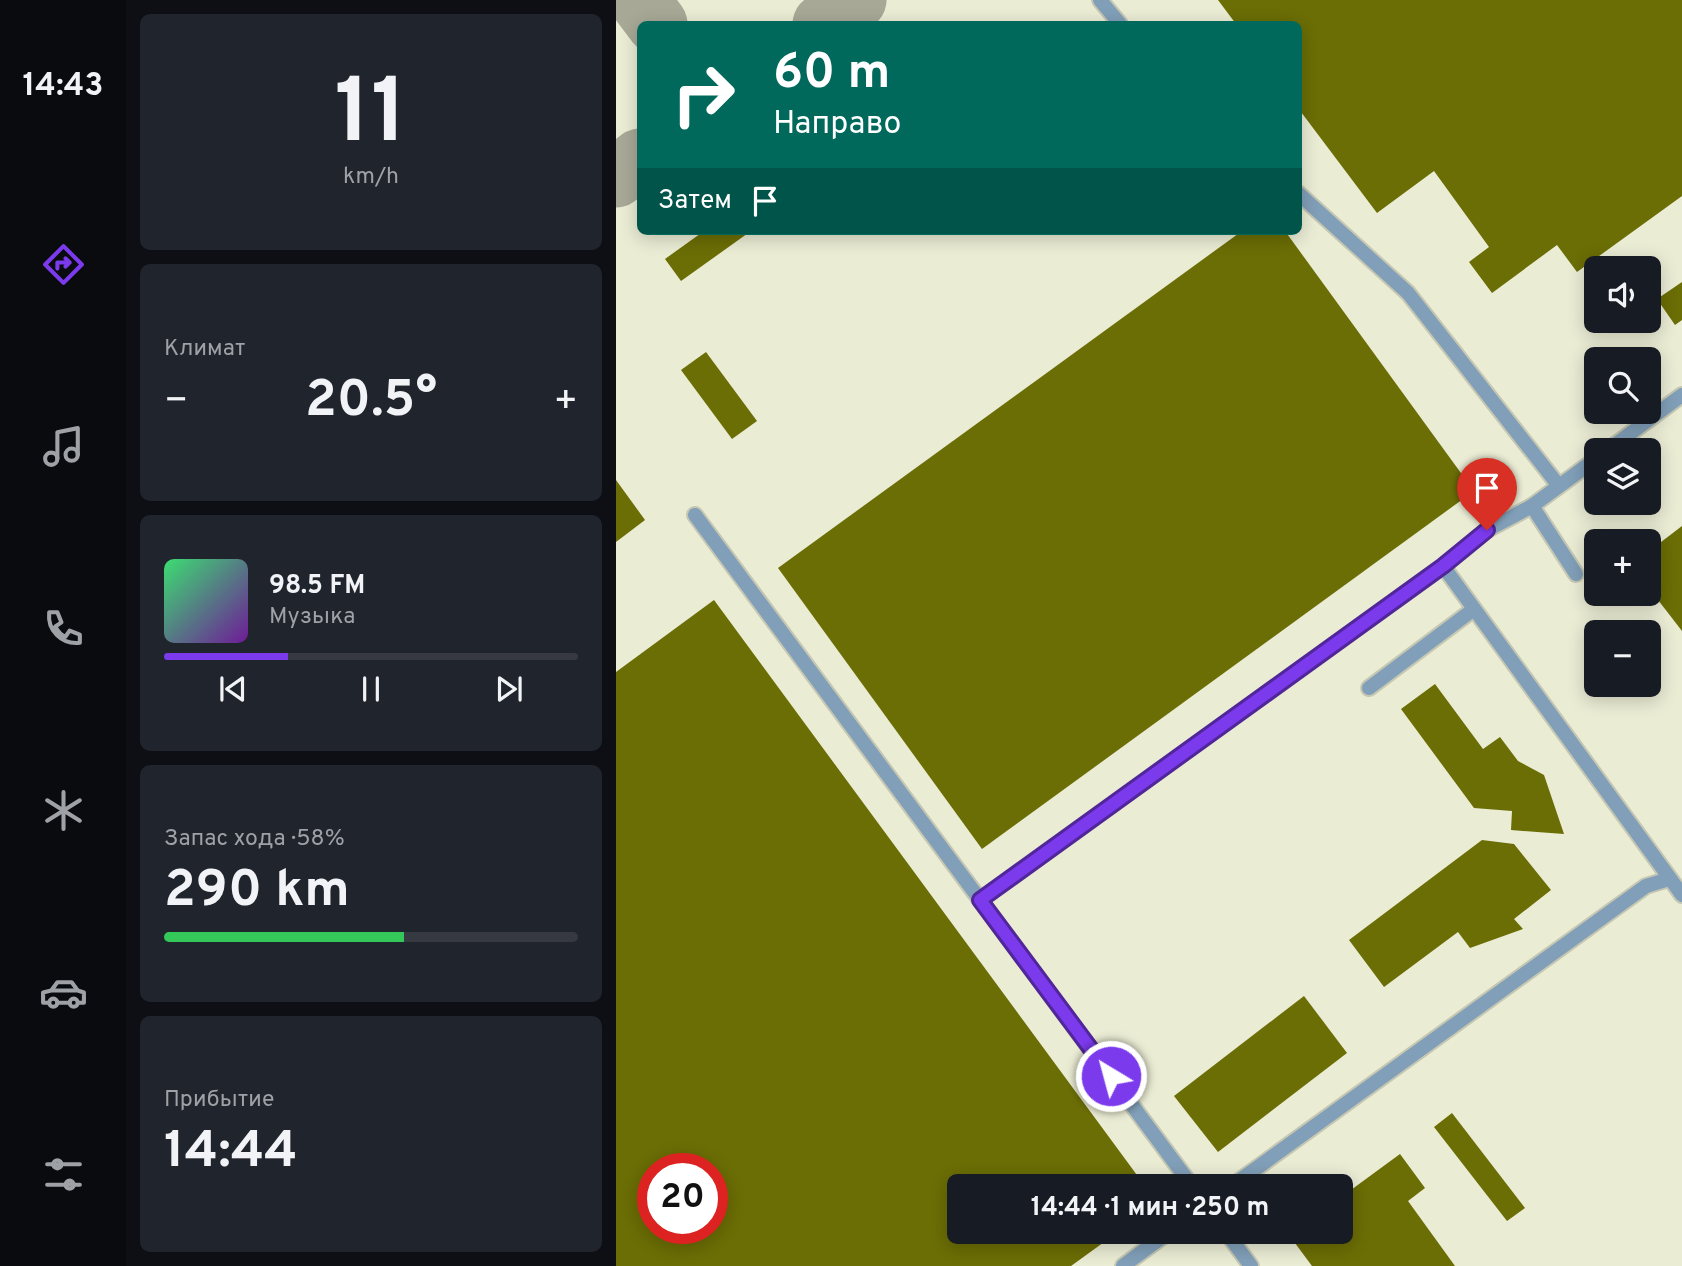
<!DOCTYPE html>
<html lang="ru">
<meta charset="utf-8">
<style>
:root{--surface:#171b24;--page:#20242c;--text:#f1f3f6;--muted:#9ea1a6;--line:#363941;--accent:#7c3aed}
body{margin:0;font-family:Overpass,sans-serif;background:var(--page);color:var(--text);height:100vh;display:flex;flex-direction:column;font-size:26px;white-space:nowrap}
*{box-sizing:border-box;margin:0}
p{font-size:23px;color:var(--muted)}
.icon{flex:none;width:38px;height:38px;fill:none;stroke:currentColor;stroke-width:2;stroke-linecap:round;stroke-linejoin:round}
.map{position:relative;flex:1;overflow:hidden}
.side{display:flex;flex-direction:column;gap:14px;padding:14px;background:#0d0f14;width:490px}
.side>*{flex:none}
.guide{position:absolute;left:21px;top:21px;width:665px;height:214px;border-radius:10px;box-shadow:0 4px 18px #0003;background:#00695c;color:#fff;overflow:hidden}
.fabs{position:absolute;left:968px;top:256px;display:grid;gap:14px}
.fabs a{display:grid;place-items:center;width:77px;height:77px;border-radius:10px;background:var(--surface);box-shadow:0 4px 18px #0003;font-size:35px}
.speed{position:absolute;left:21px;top:1153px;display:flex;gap:14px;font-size:35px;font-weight:700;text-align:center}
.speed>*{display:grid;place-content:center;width:91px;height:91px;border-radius:50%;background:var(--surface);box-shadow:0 4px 18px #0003;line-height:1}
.speed .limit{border:10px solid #d22;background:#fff;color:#111}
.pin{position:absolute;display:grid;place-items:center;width:60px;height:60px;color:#fff;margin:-72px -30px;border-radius:50% 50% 50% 0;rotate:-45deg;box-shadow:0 0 7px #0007}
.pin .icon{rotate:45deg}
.me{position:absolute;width:77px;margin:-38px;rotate:323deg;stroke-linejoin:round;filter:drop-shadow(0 0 5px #0008)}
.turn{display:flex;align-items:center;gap:24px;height:147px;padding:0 21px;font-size:32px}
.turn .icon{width:91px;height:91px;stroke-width:2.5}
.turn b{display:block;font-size:49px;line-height:60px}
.then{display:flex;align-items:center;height:66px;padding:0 21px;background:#0003;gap:14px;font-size:26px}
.big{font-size:52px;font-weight:700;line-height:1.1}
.side .widget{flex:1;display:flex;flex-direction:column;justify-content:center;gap:10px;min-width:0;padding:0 24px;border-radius:10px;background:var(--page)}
.side .dial{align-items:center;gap:0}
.dial b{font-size:91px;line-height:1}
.song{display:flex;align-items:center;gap:21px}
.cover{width:84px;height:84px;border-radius:10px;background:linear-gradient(135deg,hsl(140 70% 55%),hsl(280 70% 35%))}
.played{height:7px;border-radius:4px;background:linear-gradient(90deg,var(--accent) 30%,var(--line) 30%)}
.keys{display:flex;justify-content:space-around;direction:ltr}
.heat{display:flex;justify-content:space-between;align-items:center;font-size:38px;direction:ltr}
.charge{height:10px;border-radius:5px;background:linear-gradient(90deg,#34c759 58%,var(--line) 0)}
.trip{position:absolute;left:331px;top:1174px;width:406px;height:70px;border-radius:10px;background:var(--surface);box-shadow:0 4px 18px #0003;font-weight:700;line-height:70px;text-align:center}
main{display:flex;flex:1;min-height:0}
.tab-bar{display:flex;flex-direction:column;width:126px;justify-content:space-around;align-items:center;background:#090b0e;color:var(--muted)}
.tab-bar .icon{width:49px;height:49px}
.tab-bar .on{color:var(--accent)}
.tab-bar b{font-size:32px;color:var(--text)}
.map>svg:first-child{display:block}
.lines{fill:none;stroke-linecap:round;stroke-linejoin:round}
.taxiway{stroke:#a7a896;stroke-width:61}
.building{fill:#6b6d05;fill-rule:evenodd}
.lane-casing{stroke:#c5c7b2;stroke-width:18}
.lane{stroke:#819fb8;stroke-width:14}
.route-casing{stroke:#51269a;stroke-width:18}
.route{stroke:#7c3aed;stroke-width:12}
</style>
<main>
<nav class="tab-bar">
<b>14:43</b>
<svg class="icon on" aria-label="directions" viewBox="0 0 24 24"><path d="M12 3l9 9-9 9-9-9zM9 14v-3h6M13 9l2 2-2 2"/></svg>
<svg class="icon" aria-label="music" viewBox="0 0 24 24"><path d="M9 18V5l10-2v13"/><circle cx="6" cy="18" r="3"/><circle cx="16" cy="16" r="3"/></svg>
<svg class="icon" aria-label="phone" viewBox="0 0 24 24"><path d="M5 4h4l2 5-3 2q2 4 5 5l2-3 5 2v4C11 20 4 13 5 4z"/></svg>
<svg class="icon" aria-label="climate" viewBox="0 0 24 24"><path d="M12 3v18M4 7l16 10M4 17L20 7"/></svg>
<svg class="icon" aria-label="car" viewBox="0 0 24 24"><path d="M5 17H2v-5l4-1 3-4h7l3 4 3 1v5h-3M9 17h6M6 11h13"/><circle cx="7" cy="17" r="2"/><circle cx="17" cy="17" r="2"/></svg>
<svg class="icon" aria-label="filters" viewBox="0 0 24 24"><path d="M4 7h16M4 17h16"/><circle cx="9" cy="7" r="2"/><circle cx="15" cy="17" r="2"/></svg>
</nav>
<section class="side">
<div class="widget dial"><b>11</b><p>km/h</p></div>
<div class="widget"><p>Климат</p>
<div class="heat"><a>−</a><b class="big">20.5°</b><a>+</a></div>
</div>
<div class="widget">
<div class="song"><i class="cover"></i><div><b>98.5 FM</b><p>Музыка</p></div></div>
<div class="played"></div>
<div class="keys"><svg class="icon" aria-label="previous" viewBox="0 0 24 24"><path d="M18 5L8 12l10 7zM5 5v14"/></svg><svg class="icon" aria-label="pause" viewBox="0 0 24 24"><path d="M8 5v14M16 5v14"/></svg><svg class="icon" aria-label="next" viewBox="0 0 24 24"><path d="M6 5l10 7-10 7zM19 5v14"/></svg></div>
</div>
<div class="widget"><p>Запас хода · 58%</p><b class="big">290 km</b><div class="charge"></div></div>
<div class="widget"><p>Прибытие</p><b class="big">14:44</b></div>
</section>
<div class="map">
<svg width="1066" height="1266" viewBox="0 0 1066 1266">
<rect width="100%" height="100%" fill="#eaecd4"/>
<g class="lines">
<g class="taxiway">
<path d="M23,0l18,24"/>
<path d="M207,24l33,-24"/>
<path d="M0,177l24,-18"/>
</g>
</g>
<g class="building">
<path d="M602,0h464v196l-105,76 -20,-27 -65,48 -23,-31 20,-15 -55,-76 -57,42 -79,-105v-84h-62z"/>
<path d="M88,231h47l-70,50 -16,-22z"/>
<path d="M626,231h43l189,260 -492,358 -204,-281z"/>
<path d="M1066,282v38l-7,5 -18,-26z"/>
<path d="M90,352l51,69 -25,18 -51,-69z"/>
<path d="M0,480l29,40 -29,22z"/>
<path d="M1066,526v105l-34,-44v-35z"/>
<path d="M98,600l431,586h-186v46h159l-47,34h-455v-594zM37,1169h59v59h-59z"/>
<path d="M819,684l48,65 17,-12 18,24 26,14 20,59 -53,-4 1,-19 -38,-3 -73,-99z"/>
<path d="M866,840l32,4 37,46 -37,29 9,10 -53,19 -12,-16 -74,55 -35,-47z"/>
<path d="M688,996l43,57 -129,99 -44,-56z"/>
<path d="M836,1113l73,95 -18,13 -73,-94z"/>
<path d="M784,1154l25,34 -17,13 47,65h-143l-23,-31 51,-3v-34z"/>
</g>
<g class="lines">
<g class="lane-casing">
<g id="lane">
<path d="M484,0l20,24"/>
<path d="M682,193l110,100 151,193"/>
<path d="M992,450l74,-55"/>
<path d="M916,506l44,68"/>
<path d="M79,515l497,671"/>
<path d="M827,566l239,329"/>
<path d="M753,688l105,-79"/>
<path d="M364,900l463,-334 44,-36 45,-24 64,-47"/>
<path d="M616,1186l414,-300 23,-7"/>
<path d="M610,1232l25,34"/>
<path d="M507,1266l46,-34"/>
</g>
</g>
<use href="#lane" class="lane"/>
</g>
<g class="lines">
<g class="route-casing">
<path id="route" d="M495,1076l-131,-176 463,-334 44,-36"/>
</g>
<use href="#route" class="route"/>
</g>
</svg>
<div class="fabs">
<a><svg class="icon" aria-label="sound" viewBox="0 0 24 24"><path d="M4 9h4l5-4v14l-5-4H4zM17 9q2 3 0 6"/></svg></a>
<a><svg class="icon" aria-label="search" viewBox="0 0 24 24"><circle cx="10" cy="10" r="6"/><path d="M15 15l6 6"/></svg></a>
<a><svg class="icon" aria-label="layers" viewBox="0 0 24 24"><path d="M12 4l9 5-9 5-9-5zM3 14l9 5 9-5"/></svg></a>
<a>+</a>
<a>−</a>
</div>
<div class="speed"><div class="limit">20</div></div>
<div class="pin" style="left:871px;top:530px;background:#d93025"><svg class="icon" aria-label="arrive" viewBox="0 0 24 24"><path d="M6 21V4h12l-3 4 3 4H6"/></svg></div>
<svg class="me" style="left:495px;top:1076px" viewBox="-20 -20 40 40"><circle r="17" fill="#7c3aed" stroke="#fff" stroke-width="3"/><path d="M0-11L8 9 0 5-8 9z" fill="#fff"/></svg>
<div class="trip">14:44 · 1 мин · 250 m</div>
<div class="guide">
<div class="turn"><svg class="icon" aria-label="right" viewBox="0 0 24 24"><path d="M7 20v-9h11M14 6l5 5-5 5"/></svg><div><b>60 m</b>Направо</div></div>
<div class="then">Затем<svg class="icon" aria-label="arrive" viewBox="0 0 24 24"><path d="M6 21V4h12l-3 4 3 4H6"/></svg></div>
</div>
</div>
</main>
